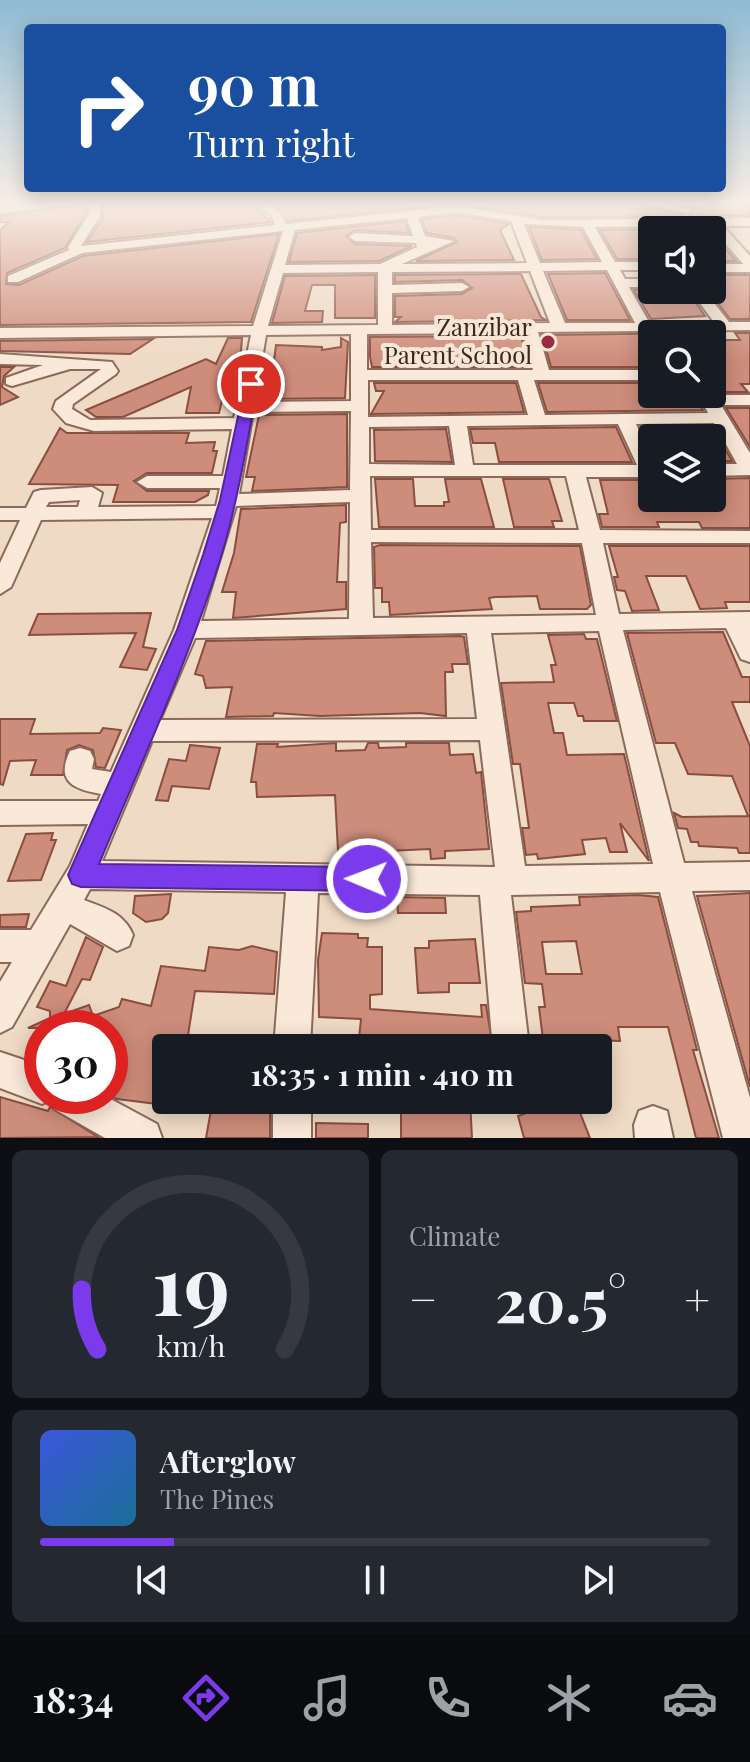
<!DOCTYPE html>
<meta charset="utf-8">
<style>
:root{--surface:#171b24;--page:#242831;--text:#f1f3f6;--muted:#9ea1a6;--line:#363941;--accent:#7c3aed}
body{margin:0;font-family:"Playfair Display",serif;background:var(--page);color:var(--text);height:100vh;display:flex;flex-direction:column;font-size:30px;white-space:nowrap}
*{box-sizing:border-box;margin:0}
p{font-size:26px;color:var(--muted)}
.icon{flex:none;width:44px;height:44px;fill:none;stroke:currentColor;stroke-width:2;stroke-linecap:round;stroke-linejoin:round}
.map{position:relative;height:1138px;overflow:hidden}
.details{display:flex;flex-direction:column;gap:12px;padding:12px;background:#0d0f14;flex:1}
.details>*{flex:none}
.hud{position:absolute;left:24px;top:24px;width:702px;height:168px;border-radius:8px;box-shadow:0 4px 20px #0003;background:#1a4fa0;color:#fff;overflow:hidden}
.fabs{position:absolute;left:638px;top:216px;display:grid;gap:16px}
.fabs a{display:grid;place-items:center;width:88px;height:88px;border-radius:8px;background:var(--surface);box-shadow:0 4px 20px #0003;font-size:40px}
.speed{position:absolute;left:24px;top:1010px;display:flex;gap:16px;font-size:40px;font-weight:700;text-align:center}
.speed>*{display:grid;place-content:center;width:104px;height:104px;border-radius:50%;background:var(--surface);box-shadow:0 4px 20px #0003;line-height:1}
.speed .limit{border:12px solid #d22;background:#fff;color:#111}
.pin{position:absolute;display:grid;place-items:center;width:68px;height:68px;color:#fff;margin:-34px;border:4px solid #fff;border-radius:50%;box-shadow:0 2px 8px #0007}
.me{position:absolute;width:88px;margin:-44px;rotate:271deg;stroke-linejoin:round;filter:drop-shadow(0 0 6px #0008)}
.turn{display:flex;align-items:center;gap:28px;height:168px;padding:0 32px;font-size:36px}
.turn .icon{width:104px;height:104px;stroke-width:2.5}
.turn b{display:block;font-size:56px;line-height:68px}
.big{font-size:60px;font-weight:700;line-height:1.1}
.details .card{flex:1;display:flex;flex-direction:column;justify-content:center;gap:12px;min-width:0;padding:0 28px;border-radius:12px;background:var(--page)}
.details .dial{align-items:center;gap:0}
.dial svg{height:208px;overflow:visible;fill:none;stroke:var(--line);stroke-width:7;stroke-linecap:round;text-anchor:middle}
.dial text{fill:var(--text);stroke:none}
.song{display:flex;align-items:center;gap:24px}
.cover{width:96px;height:96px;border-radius:12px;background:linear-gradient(135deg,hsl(230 70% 55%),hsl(200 70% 35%))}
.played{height:8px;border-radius:4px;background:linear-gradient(90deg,var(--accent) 20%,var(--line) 20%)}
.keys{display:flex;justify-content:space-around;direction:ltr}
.heat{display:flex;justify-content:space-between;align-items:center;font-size:44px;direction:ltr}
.details .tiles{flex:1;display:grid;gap:12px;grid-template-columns:1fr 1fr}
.card:last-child{grid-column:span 2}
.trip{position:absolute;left:152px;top:1034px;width:460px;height:80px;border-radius:8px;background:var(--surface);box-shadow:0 4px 20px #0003;font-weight:700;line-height:80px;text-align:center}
.tab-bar{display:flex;height:128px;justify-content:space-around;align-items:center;background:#090b0e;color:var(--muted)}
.tab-bar .icon{width:56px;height:56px}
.tab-bar .current{color:var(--accent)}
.tab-bar b{font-size:36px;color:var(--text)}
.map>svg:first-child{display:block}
.building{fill:#ce8c7a;stroke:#8a4e40;stroke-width:2;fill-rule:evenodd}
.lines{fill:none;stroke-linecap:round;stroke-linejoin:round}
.minor-casing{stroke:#8b6a5b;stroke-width:4}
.minor{fill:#fae9d9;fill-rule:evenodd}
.route{fill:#7c3aed;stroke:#51269a;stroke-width:2}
.poi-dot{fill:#9b2941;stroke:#f6e6d5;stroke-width:3}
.labels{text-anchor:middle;stroke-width:8;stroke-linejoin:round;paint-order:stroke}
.far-poi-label{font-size:24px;fill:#3b271f;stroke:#f6e6d5;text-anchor:end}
</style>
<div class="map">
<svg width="750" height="1138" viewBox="0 0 750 1138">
<rect width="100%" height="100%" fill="#efdac5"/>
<g class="building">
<path d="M80,204h7l-2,11 -20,33 -58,25 -1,11 13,1 64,-29 196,-22 -28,88 -251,3v-95l9,-8h-9v-6z"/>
<path d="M103,204h148l20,18 -184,20 16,-24z"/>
<path d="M272,204h177l-161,17z"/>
<path d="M461,204h179l45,12 -143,1z"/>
<path d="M680,204h70v11l-61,1 7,-7z"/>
<path d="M456,215l53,9 -9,6 14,30 -98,1 41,-19 -3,-4 -27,-5 -5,-14z"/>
<path d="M405,221l4,12 -54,-3 -9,6 9,8 57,2 -33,15 -90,1 8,-29z"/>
<path d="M529,227l52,3 16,29 -55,1z"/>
<path d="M600,230l109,-1 1,1h-64l4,5 -8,2 10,13v4h-5l3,5h-33z"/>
<path d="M712,233l24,28h-24z"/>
<path d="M605,273l25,47h-63l-19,-46z"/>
<path d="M521,274l20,43 5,3 -151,2 6,-5h-6v-21l67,-2 10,-6 -10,-8 -67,2v-7z"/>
<path d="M375,275v43h-40v-33h-23l-7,26h18l-1,11 -50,1 13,-47z"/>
<path d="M712,275h38v44h-20l-22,-29h4z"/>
<path d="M634,290h53l18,26 -54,3z"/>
<path d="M703,333l-51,1v33h-101l-9,-32z"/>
<path d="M735,333h15v51h-9l7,8h-28l-8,-11v-41h28z"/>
<path d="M521,336l8,31h-157l-2,-10v-20z"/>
<path d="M228,338h14l-2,26h-7l-1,8h-3l-10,41h-33l5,-26 -68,30h-27l-10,-7 120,-51 10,5z"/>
<path d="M341,338l7,4 -3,56 -82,1 1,-7h6l6,-47 46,2v3l19,-3z"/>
<path d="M153,339l-23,15 -130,-3v-10z"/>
<path d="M0,367h14l-10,9 -2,11 16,10 -18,8z"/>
<path d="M374,383h142l8,29 -153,2 13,-23h-8z"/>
<path d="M538,383h114v11h43l8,16 -156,2z"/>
<path d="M726,408h24v39z"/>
<path d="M347,414v73l-95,4 3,-14h-9l13,-62z"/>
<path d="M712,426l20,35h-20v-23l-60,-3v15l-11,-23z"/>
<path d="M616,427l16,35h-133l-4,-19h-22l-3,-14z"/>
<path d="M60,428l7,5h122l-3,10 29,-1 -2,9h4l-5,22h-65l-13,8 13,10h62l-1,4 -13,7h-82l5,-17 -89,-1z"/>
<path d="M446,429l6,33 -77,-1 -1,-31z"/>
<path d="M750,478v50h-48l-3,-6h-42l2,5h-57l-3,-13h9l-8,-34h52v18h29l3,6 35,-1 -7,-12v-12z"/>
<path d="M375,479h38l2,27h29v-4h5l-4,-23h36l13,48h-115z"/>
<path d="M503,479h46l13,42h-10l2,6h-40z"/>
<path d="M346,505v17l-6,1 -3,59h9v27l-113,9 3,-26h-14l12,-39 7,-44z"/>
<path d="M380,545l200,1 11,59 -4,4h-47l-3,-13 -42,1 -6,1 3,11 -102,6 -1,-13h-7v-14h-7l-1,-41z"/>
<path d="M609,546h141v56h-25l2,6 -27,1 -14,-33h-40l13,34 -27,1 -7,-20 -8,-1 -3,-13h4z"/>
<path d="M151,613l-8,34 13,2 -9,21 -27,-3 16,-34 -107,2 9,-21z"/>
<path d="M723,632l19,45h8v25h-18l18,44v107h-11l-2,-5 -38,-2 -1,-4h-7l-4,-13 -9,-1 -4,-15 8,4 66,-1 -16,-40 -44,-2 -13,-31h-19l-29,-110z"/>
<path d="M584,634l2,5h11l20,82h-33l-1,-5h-5l-4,-13h-26l6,30h9l4,22 57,-1 25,107 -29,-38 7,29h-17l-4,-14 -24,2 3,14 -47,5 -1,-5 -11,1 -4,-27h7l-9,-64h-7l-12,-81 53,-1 -3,-17h5l-8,-30z"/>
<path d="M460,636l4,1 4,27h-16l1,8h-8l1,44 -26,-3 -100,3 -46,-3 -1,3 -47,1 6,-30 -26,1 -3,-12 -8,-2 11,-33z"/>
<path d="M0,719h35l-5,15 70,-1 3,-5 18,2 -16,38 -9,-1 -3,-17 -14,-5 -12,5 -4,25h-32l5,-15 -26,1 -7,24 -3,-1z"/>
<path d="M336,743v8l29,-1 3,-7h10l1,5 27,-1v-4h43l1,12 23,-1 3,19 5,-1 8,77 -44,2v7l-14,1 -1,-10 -86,4 -6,-2 -3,-56 -78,2 -1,-15h-5l6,-38h21l-1,3z"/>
<path d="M190,745l30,3 -11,41 -37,-3 -4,15 -12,-1 13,-41 17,2z"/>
<path d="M53,833l-2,7h5l-15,40 -33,1 18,-47z"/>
<path d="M750,893v194l-53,-191z"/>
<path d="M171,894l-3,19 -6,6 -16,3 -13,-9 2,-17z"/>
<path d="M638,895l20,2 39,153h-4l26,88h-23l-28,-111h-50l2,14 -33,-1 2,8h-45l-5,-41h6l-3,-23 -17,-1 -9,-71 15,-1v-4l49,-2 -1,-8zM576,941l6,33h-36l-4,-32z"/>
<path d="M397,897l48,1 1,15h-48z"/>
<path d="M29,914l-3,13h-26v-12z"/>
<path d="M322,933l36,1v4h10l-1,9h15v47l-12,1v14l112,8 -1,-12h5l7,43h-135l3,-29 -42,-2 -1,-57z"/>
<path d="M86,937l17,10 -13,33 -8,-1 -18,35 25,-9 4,11 26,-9 3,-8 29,7 10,-40 44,5 4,-24 30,3 13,-4 25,6 -3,42 -79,-3 -9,57h-20v57l-49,-6 -7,-4v-67h-82l22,-10v-7l-13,-4 13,-26 16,5z"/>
<path d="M475,939l5,44h-31v9l-31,1 -3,-45h14v-7z"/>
<path d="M0,1097l48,14 2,-4 48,30 -98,1z"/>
<path d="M401,1100h69l2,38h-71z"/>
<path d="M522,1100h53l15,38h-66l-6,-22 6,-2z"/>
<path d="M211,1110l59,1v27h-64z"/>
<path d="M316,1123l52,1v14h-52z"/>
</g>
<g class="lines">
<g class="minor-casing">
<g id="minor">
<path d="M34,204h43l-77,9v-6z"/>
<path d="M90,204h10v12l-19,30 194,-21 -4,-10 -17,-11c17,0 26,4 32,20l170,-18 86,14 208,-2v8h-27l27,30v16h-38v-8h31l-33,-38 -115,1 20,35h37v8h-32l5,9h27v8h-23l20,35h65l-24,-32h14l25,32h21v8l-212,2 11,38h103v10h-118l11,35 163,-2 -10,-19h14v-4l3,5h35v10h-29l29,48v22l-38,1v-12h25l-23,-41 -78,1 16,33v20h-66l14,53 150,1v12h-147l16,71 131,-2v50l-9,-3 -15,-31 -103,2 61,233 66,-1v28l-58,1 58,207v40h-27l-63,-246 -149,3 17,143 -4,10h-28l-4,-10 -12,-143 -162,-2 -8,155h-36l12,-156 -196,-3 -6,11c21,8 40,13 49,35l-4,11 -12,5 -47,-27 -58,103 -12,6v-51l12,-20h-12v-32h31l39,-64 18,-42 -88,1v-24h98l3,-7c-27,-5 -46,-12 -31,-43l10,-3 10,3 4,8 -2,10 19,3 63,-142 38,-112 -171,2 -30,67 -11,7v-31l20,-43h-20v-12h26l8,-16 7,-2 51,-3 10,6 -4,14 118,-1 4,-18h-73l-10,-6 10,-6h76l9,-47 -138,2 -28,-8 -13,-14 3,-8 45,-32h-31l-58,17 -6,-2v-6l37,-13 -43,-1v-10l112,8 6,9 -2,3 -43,30 -1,5 18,11 144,-2 17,-83 -251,3v-10l253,-2 30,-95 -201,22 -64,29h-10v-6l61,-26 -1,-3 20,-31zM456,212l55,9 16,42 -125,1 52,-23 -29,-5 -7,-19zM407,218l6,18 -58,-3 -6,4 6,4 61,2 1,4 -37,17 -95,1 10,-35zM524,224l59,3 19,35 -62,1zM607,270l28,53h-70l-22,-52zM530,271l20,52 -158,2v-32l70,-2 7,-4 -7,-4 -70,2v-13zM378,272v53l-110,1 15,-53zM523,333l10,37h-166v-36zM351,334v67l-96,1 11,-67zM368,380h150l10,35 -160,2zM351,411l-1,79 -111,4 14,-82zM618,424l19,41h-164l-6,-39zM449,426l6,39 -86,-1v-37zM370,476h196l13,54h-208zM80,500l-2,7h-32l3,-5zM350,502l-1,117 -148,2 35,-115zM371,542l211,1 14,72 -223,3zM599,631l54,233 -128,2 -34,-233zM467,633l10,86 -317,1 35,-82zM480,740l15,127 -393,-6 50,-120z"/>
<path d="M643,204h26l24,6 -6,3z"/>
<path d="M0,1052l42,14v30h63l52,28 5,14h-57l-51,-29 -4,-9 -8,4 -42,-16z"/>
<rect x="273" y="1100" width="38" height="38"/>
<path d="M653,1106l14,5 6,27h-38l-1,-13 5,-14z"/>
</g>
</g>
<use href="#minor" class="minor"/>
</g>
<linearGradient id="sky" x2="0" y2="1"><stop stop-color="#8ebad4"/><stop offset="0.56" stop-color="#f8eee5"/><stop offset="1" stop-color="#f8eee5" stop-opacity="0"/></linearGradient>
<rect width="750" height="363" fill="url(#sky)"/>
<path class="route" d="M251,380l7,4c-11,58 -20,117 -37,173 -33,105 -80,206 -122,307l268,3 9,4 3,8 -3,8 -9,4 -286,-4 -9,-3 -4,-9 109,-245 26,-75 17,-55 25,-116z"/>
<circle class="poi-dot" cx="548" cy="342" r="8"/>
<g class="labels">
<g class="far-poi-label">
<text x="532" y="336">Zanzibar<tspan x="532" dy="28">Parent School</tspan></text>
</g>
</g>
</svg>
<div class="fabs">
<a><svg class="icon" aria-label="sound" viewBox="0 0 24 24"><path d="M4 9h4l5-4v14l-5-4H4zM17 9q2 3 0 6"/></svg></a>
<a><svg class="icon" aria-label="search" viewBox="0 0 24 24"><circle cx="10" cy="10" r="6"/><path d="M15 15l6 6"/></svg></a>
<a><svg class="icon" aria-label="layers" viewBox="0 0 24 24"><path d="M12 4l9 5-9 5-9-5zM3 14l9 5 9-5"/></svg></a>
</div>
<div class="speed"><div class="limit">30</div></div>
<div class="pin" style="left:251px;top:384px;background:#d93025"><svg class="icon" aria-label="arrive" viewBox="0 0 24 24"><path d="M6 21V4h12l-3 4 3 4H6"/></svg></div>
<svg class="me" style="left:367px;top:879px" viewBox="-20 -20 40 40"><circle r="17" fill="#7c3aed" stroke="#fff" stroke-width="3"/><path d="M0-11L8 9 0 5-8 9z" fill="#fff"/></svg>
<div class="trip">18:35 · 1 min · 410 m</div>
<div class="hud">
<div class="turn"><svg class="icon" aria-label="right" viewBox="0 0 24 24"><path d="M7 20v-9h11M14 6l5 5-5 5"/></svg><div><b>90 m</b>Turn right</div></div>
</div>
</div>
<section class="details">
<div class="tiles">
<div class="card dial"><svg viewBox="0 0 100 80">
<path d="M14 69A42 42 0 1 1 86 69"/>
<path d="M14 69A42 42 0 0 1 8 46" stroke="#7c3aed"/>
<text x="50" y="56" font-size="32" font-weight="700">19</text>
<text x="50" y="72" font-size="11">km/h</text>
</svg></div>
<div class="card"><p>Climate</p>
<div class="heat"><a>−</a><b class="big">20.5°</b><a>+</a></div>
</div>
<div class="card">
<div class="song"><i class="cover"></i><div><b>Afterglow</b><p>The Pines</p></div></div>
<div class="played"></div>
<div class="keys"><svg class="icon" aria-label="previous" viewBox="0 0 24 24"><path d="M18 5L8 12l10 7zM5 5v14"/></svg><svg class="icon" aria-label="pause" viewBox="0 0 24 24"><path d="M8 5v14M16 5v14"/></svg><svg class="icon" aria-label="next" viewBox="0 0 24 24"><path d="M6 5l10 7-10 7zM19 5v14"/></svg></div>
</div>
</div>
</section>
<nav class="tab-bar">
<b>18:34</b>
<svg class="icon current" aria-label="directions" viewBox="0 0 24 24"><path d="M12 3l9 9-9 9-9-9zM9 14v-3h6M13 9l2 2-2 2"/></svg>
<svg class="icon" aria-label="music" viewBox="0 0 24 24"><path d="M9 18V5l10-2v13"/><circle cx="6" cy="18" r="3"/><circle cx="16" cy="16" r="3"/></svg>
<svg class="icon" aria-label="phone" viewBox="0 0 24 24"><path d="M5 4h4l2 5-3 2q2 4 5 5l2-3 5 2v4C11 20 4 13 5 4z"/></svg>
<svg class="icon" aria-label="climate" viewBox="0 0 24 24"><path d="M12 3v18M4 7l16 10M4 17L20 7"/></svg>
<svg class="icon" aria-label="car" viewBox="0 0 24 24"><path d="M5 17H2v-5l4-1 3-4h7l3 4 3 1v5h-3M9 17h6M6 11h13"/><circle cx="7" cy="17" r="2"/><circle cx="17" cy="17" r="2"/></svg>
</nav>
